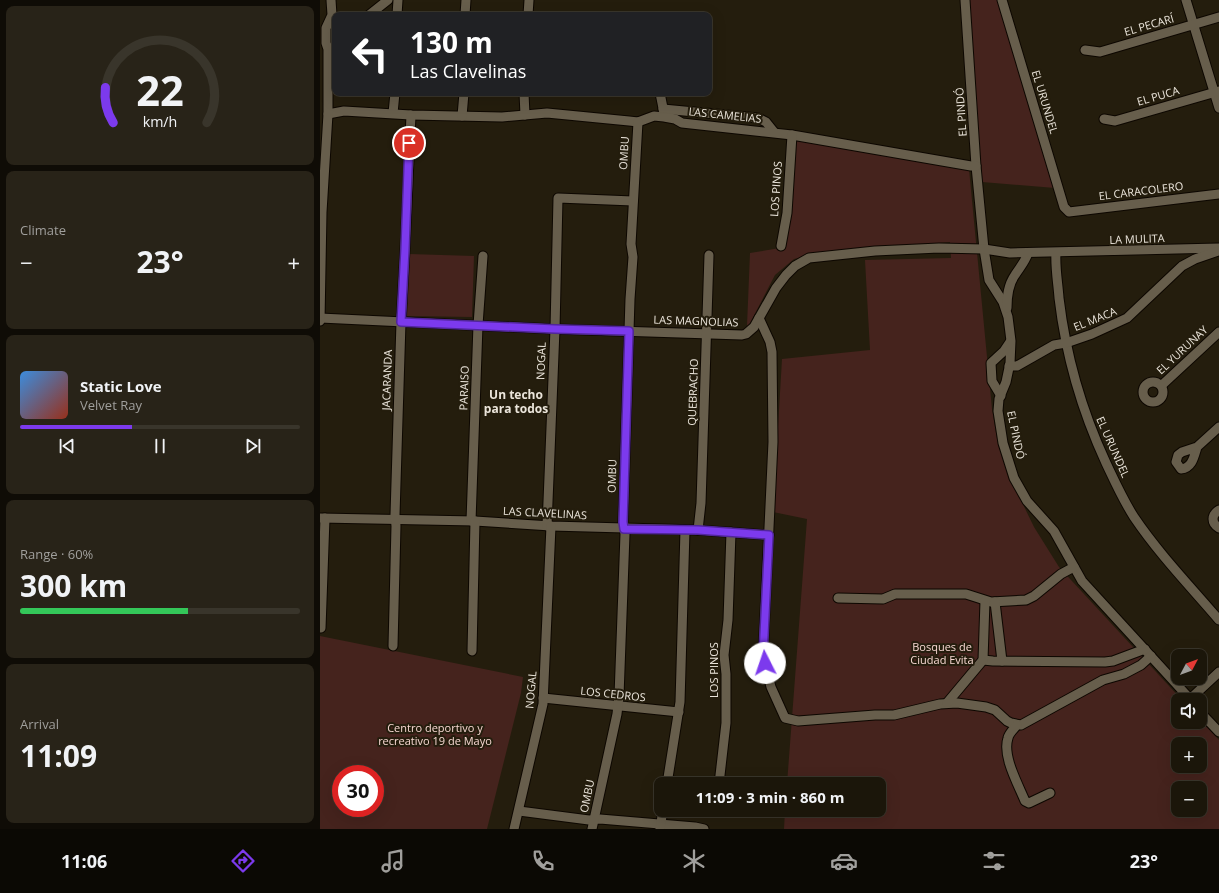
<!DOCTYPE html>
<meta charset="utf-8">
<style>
:root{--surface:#1b160a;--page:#282318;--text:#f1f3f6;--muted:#a09f9c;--line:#39352b;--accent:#7c3aed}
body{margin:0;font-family:"Open Sans",sans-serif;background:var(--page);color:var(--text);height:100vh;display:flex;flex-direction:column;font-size:15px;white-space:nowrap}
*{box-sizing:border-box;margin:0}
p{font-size:13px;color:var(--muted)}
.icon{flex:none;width:22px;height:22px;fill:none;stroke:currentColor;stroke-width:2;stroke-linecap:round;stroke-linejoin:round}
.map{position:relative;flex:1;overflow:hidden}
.panel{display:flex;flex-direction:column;gap:6px;padding:6px;background:#0f0c06;width:320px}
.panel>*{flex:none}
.top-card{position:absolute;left:12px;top:12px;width:380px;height:84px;border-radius:8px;box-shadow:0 4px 16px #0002,0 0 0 1px var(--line);background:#202124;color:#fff;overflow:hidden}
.needle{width:26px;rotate:49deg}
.buttons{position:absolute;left:851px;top:649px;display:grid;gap:8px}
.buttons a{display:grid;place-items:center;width:36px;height:36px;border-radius:8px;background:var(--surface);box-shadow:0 4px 16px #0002,0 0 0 1px var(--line);font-size:20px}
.speed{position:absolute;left:12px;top:765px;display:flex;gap:8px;font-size:20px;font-weight:700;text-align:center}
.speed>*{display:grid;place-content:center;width:52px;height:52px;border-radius:50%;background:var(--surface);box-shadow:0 4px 16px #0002,0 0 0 1px var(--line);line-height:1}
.speed .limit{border:6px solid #d22;background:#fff;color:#111}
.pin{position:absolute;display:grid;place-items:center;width:34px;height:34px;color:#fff;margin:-17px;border:2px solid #fff;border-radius:50%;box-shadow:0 1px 4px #0007}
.me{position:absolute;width:44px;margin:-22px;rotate:356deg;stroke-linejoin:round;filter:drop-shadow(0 0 3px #0008)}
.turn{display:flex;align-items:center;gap:14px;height:84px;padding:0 12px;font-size:18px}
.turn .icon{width:52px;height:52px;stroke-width:2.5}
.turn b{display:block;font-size:28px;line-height:34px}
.big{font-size:30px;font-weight:700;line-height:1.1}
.panel .tile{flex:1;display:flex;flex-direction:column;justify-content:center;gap:6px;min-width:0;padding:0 14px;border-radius:8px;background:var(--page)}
.panel .dial{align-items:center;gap:0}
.dial svg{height:104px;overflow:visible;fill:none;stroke:var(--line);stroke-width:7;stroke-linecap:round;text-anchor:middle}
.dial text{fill:var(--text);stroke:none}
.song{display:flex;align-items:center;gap:12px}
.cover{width:48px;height:48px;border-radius:6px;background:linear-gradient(135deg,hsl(210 70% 55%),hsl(10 70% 35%))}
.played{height:4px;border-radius:2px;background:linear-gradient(90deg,var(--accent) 40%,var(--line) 40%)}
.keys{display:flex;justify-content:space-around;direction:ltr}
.heat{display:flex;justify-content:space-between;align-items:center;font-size:22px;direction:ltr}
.charge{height:6px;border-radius:3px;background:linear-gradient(90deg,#34c759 60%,var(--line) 0)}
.trip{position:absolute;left:334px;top:777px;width:232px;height:40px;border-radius:8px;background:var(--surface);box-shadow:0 4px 16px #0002,0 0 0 1px var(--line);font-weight:700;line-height:40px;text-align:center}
.dock{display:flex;height:64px;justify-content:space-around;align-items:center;background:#0b0904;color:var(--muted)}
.dock .icon{width:28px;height:28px}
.dock .selected{color:var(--accent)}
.dock b{font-size:18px;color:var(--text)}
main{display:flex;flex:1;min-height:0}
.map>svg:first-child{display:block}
.green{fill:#45231d;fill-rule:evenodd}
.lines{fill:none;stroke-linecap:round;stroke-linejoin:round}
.minor-casing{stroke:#0d0700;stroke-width:11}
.minor{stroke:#675e4c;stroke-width:9}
.route-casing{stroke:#51269a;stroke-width:10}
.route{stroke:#7c3aed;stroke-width:7}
.labels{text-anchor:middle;stroke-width:4;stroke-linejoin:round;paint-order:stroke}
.street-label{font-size:11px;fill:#ebe5db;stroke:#241d0d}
.park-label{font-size:11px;fill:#f7d8d2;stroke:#241d0d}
.neighbourhood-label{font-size:12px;font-weight:bold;fill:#ebe5db;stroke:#241d0d}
</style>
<main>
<section class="panel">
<div class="tile dial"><svg viewBox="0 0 100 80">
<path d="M14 69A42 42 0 1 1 86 69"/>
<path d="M14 69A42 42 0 0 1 8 42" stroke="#7c3aed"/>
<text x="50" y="56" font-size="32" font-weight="700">22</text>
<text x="50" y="72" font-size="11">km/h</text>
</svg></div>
<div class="tile"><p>Climate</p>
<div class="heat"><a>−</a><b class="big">23°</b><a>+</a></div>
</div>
<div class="tile">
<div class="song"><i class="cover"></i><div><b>Static Love</b><p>Velvet Ray</p></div></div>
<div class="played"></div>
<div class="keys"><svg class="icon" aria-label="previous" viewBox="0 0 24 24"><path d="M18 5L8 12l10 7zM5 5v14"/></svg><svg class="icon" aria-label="pause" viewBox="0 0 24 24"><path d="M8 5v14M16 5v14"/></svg><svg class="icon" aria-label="next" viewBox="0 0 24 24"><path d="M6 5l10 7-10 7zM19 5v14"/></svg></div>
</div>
<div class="tile"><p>Range · 60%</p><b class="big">300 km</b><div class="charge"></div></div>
<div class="tile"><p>Arrival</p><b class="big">11:09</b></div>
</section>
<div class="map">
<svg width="899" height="829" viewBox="0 0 899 829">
<rect width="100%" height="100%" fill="#241d0d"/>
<g class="green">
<path d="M649,0h29l57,188 -73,-6z"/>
<path d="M479,140l170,29 23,240 6,36 16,41 20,41 25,40 123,133h-4v22h22v-2l19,20v89h-435l1,-19h94v-26h-92l20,-265 -34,-7 9,-153 88,-9 -5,-90 86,-2 -1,-16 -130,11 -26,6 -19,16 -26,50 -2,1 3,-73 36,-6 9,-106zM858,744h22v22h-22zM858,788h22v22h-22z"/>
<path d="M89,254l65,2 -2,61 -65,-1z"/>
<path d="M0,636l203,41 -2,16 -34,136h-167zM21,774h34v34h-34z"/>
</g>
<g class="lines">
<g class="minor-casing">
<g id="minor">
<path d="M645,0l11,166 8,83 5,31 14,22 5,15 3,24 -1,22 -4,19 -7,17 -1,12 5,32 11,35 13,23 27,30 28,50 109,119"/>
<path d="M682,0l62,207 5,5 150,-18"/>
<path d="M866,0l33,108"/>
<path d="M49,15l19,-15"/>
<path d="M77,15l1,-15"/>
<path d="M145,15l1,-15"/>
<path d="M208,15l1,-15"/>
<path d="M765,50l15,2 119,-35"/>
<path d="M204,93l1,22"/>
<path d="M340,93l4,20"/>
<path d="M343,109l95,9 8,4 8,10"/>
<path d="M73,113l2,-20"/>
<path d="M8,114l16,-3 67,4 91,2 45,-4 82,8 9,1 16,-6 10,1 11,2 7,4 110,12 179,31h5"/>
<path d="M142,116l2,-23"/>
<path d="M784,119l11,2 104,-30"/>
<path d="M461,246l6,-33 5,-78"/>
<path d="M736,253c-1,15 2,30 3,45 7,59 22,111 47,165 9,19 17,37 28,54 25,37 56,69 85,103"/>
<path d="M687,308c0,-12 1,-23 8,-33 5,-8 10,-13 13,-22"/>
<path d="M0,318l235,11 187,6 4,-1 8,-7 22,-39 10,-13 9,-9 14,-8 66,-7 64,-3 45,1 26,4 209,-5"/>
<path d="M439,318l11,24 2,10 1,90 -10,213 8,32 14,31 13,3 77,-6h19l46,-11 17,-1 29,4 9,3 12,11 4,2 10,2 82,-45 21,-6 17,-9 10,-9"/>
<path d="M0,321l2,-109 6,-98v-65l-2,-6v-15l6,-13 -1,-15"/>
<path d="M689,366h8l37,-21 12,-2 26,-9 35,-16 55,-52 13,-7 23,-8"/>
<circle cx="833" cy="392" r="10"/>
<path d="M842,385l57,-53"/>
<path d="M681,396l-9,-15 -1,-18 13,-12 6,-9"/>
<path d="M877,447c-3,10 -5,21 -16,22l-5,-7 2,-7 4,-3 15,-5 22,-20"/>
<path d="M899,510c-8,5 -8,13 0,18"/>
<path d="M0,518l155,3 76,5 147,4 71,5"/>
<path d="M151,521l7,-196 5,-69"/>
<path d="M227,526l8,-197 3,-131 75,3"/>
<path d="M378,530l3,-27 8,-248"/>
<path d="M518,598l45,1 12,-5h71l25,8 35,-2 8,-4 27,-22 13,-7"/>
<path d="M675,602l7,59"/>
<path d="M1,628l4,-110"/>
<path d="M73,646l3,-120 -1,-11 6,-193 4,-73 6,-134"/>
<path d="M152,651l3,-130"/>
<path d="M663,660l10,1 112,1 8,-1 32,-12"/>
<path d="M223,698l136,14"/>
<path d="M870,699l29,-27"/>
<path d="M627,703l36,-43 2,-59"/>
<path d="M880,712l19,20"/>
<path d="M697,725c-3,4 -8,8 -9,13 -6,18 10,46 17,63l4,2 21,-10"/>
<path d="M348,781l51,3"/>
<path d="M347,784l13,-82 5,-172"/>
<path d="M399,784l7,-61v-49l-2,-19 4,-35 3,-88"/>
<path d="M199,811l70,9 11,-1 95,8 9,2"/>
<path d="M194,829l29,-125 8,-178"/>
<path d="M272,829l25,-115 2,-18 6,-162 -2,-12 7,-223 3,-42 -2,-13 7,-122"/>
<path d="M340,829l3,-19"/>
</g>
</g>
<use href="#minor" class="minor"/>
</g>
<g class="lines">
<g class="route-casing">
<path id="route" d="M89,143l-4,106 -4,73 154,7 74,2 -6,191 1,7 74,1 71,5 -6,120 2,8"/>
</g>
<use href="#route" class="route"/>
</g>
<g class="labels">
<g class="street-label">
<text transform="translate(829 25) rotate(-16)" y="4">EL PECARÍ</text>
<text transform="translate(838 96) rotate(-16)" y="4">EL PUCA</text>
<text transform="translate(725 102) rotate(73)" y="4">EL URUNDEL</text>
<text transform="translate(641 112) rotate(-94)" y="4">EL PINDÓ</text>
<text transform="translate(405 115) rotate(6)" y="4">LAS CAMELIAS</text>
<text transform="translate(304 153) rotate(-87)" y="4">OMBU</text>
<text transform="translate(456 189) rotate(-86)" y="4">LOS PINOS</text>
<text transform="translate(821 191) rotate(-7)" y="4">EL CARACOLERO</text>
<text transform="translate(817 239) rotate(-2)" y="4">LA MULITA</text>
<text transform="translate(775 319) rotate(-22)" y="4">EL MACA</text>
<text transform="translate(376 321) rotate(2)" y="4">LAS MAGNOLIAS</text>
<text transform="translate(862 350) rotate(-43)" y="4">EL YURUNAY</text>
<text transform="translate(221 361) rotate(-88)" y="4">NOGAL</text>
<text transform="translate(67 380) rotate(-88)" y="4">JACARANDA</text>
<text transform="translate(144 388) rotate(-88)" y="4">PARAISO</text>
<text transform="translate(373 392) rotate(-88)" y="4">QUEBRACHO</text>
<text transform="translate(696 435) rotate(78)" y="4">EL PINDÓ</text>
<text transform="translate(793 447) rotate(66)" y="4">EL URUNDEL</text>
<text transform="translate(292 476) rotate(-88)" y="4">OMBU</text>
<text transform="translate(225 513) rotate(3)" y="4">LAS CLAVELINAS</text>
<text transform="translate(394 670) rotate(-90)" y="4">LOS PINOS</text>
<text transform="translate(211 690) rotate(-85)" y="4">NOGAL</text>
<text transform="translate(293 694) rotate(6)" y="4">LOS CEDROS</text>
<text transform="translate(267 796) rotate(-78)" y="4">OMBU</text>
</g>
<g class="park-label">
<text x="622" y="651">Bosques de<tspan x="622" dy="13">Ciudad Evita</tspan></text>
<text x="115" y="732">Centro deportivo y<tspan x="115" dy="13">recreativo 19 de Mayo</tspan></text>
</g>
<g class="neighbourhood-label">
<text x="196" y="399">Un techo<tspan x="196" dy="14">para todos</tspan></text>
</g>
</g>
</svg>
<div class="buttons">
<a><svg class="needle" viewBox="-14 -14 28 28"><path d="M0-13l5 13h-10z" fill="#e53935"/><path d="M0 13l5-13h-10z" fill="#a09f9c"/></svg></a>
<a><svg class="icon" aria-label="sound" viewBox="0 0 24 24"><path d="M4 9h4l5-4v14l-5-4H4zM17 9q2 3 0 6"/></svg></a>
<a>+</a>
<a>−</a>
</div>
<div class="speed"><div class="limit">30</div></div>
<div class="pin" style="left:89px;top:143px;background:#d93025"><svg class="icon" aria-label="arrive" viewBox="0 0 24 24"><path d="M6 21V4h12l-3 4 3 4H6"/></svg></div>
<svg class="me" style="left:445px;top:663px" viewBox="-20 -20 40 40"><circle r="19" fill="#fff"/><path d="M0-13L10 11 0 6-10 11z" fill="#7c3aed"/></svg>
<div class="trip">11:09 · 3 min · 860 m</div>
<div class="top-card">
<div class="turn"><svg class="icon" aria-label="left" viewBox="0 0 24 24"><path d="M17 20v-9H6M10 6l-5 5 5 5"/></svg><div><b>130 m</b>Las Clavelinas</div></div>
</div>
</div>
</main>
<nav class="dock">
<b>11:06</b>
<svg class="icon selected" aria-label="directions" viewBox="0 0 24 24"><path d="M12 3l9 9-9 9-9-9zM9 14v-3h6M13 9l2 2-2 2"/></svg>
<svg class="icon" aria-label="music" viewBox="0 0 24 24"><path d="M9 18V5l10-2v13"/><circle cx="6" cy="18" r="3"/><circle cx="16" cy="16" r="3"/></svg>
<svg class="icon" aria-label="phone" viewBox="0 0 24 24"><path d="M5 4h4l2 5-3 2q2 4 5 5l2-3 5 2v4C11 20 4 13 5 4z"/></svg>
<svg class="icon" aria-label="climate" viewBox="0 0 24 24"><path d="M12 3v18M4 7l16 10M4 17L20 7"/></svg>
<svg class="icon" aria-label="car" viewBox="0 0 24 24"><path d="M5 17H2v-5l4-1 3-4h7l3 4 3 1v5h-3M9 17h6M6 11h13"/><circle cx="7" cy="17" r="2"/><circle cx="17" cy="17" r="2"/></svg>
<svg class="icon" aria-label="filters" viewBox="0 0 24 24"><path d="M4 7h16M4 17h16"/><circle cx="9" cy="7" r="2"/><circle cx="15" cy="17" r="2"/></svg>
<b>23°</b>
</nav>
